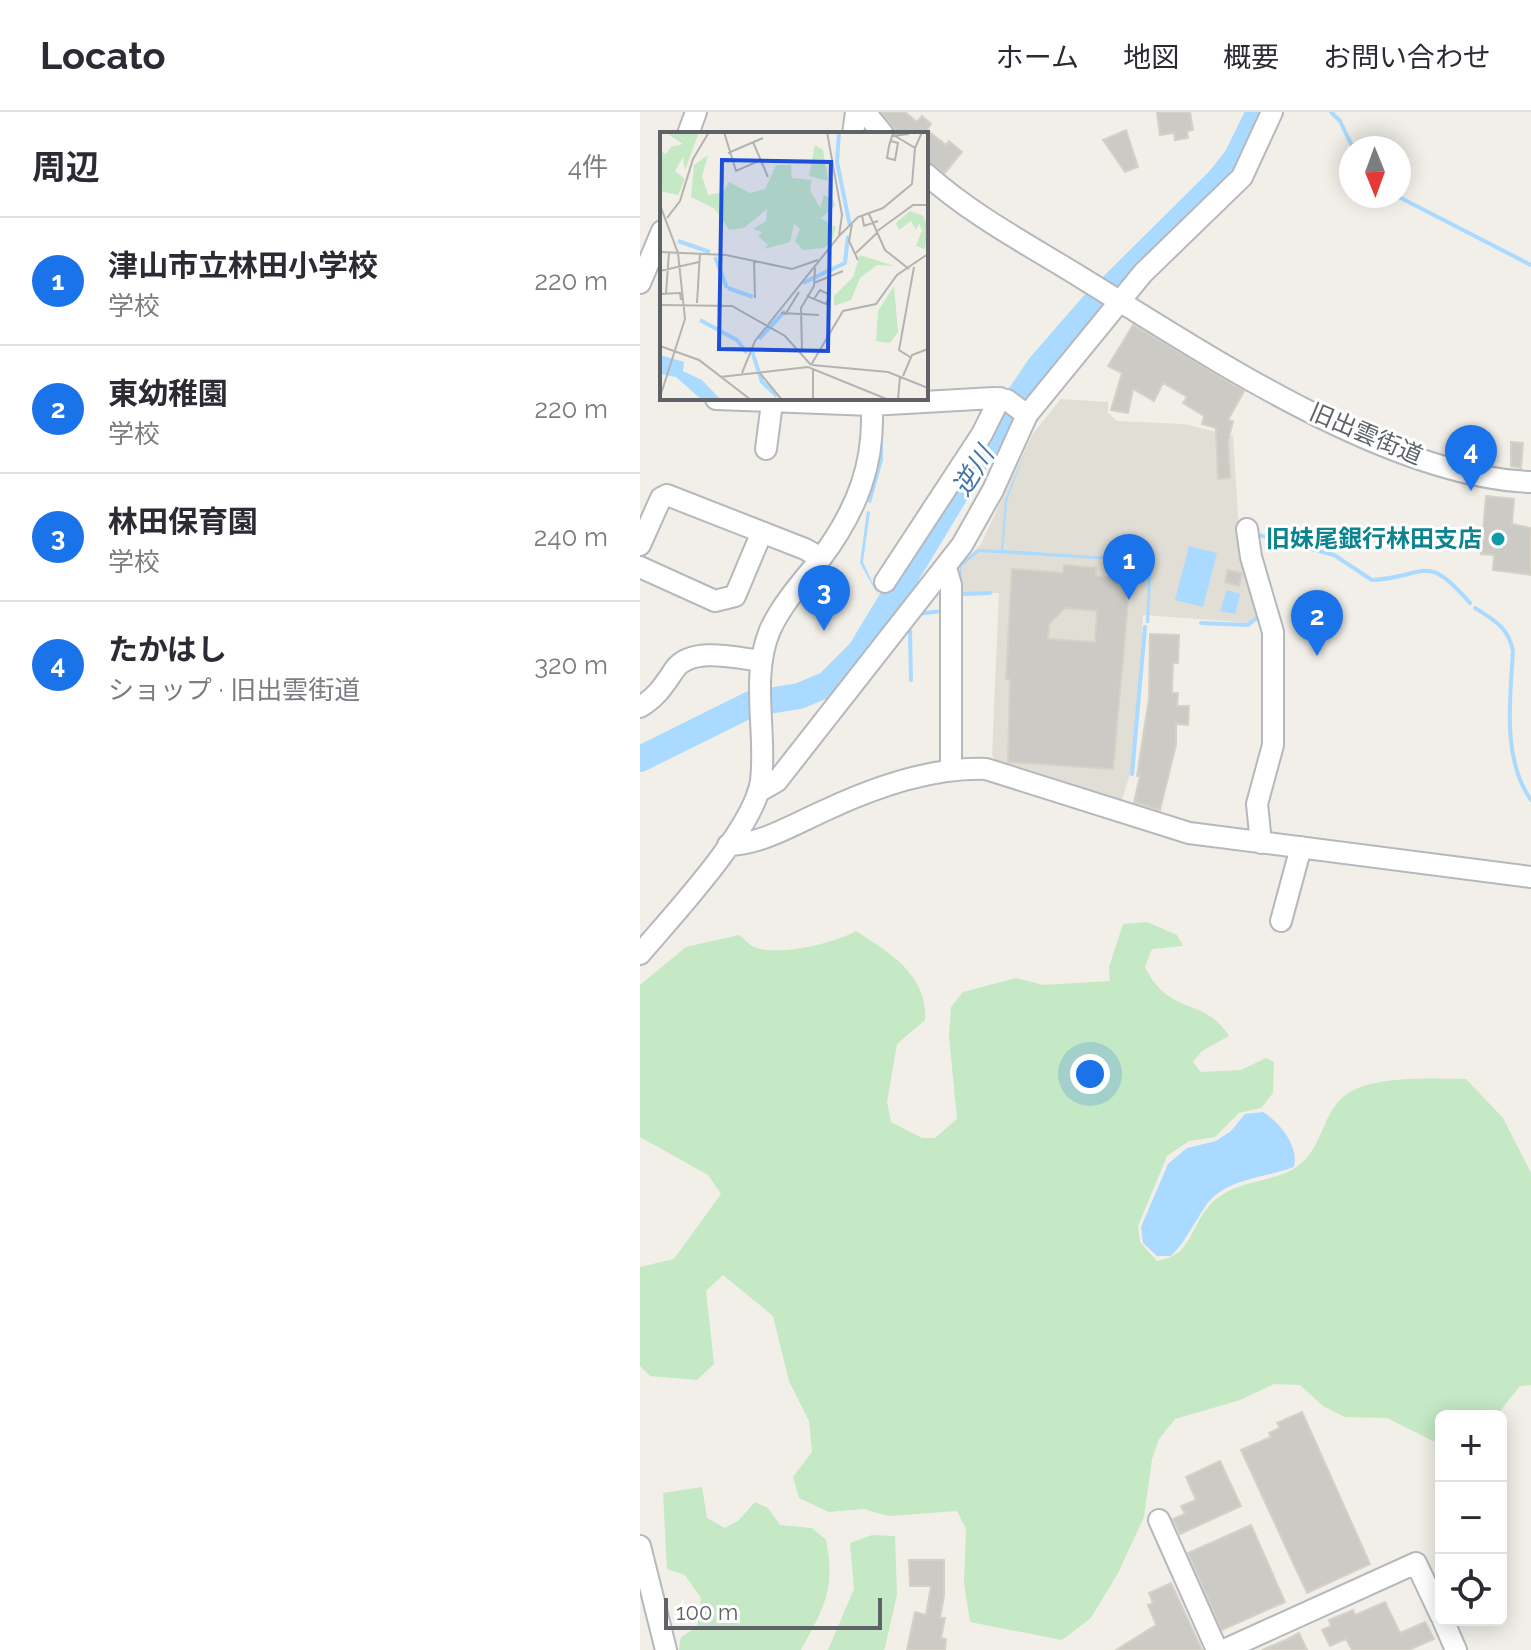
<!DOCTYPE html>
<html lang="ja">
<head>
<meta charset="utf-8">
<style>
	:root { --surface:#fff; --page:#f7f7f7; --text:#2b2b33; --muted:#7c7c81; --line:#e1e1e2; --accent:#1a73e8 }
	body { margin:0; font-family:Raleway,"Noto Sans JP",sans-serif; background:var(--page); color:var(--text) }
	.controls { position:absolute; right:24px; bottom:24px; display:grid; overflow:hidden; border-radius:12px; box-shadow:0 4px 20px #0003 }
	.controls button { width:72px; height:72px; display:grid; place-items:center; padding:0; border:0; border-bottom:2px solid var(--line); background:var(--surface); color:var(--text); font:40px sans-serif }
	.compass { position:absolute; left:699px; top:24px; width:72px; height:72px; border-radius:50%; background:var(--surface); box-shadow:0 4px 20px #0003; rotate:179deg }
	.scale { position:absolute; left:24px; bottom:20px; width:218px; box-sizing:border-box; padding-left:8px; border:4px solid #5f6368; border-top:0; font-size:22px; line-height:28px; white-space:nowrap; color:#5f6368; -webkit-text-stroke:6px #fff; paint-order:stroke }
	.you { position:absolute; left:450px; top:962px; width:28px; height:28px; margin:-20px; border:6px solid #fff; border-radius:50%; background:#1a73e8; box-shadow:0 0 0 12px #1a73e833 }
	.badge { display:grid; place-items:center; width:52px; height:52px; border-radius:50%; background:var(--accent); color:#fff; font-size:26px; font-weight:700 }
	.pin { position:absolute; translate:-50% -66px; filter:drop-shadow(0 2px 4px #0008) }
	.pin::after { content:''; position:absolute; top:42px; width:28px; height:24px; background:inherit; clip-path:polygon(0 0,100% 0,50% 100%) }
	.list { margin:0; padding:0; list-style:none }
	h2 { display:flex; justify-content:space-between; align-items:center; height:104px; margin:0; padding:0 32px; font-size:34px }
	h2 small { font-size:26px; font-weight:400; color:var(--muted) }
	.list li { display:grid; grid-template-columns:52px 1fr auto; gap:24px; align-items:center; box-sizing:border-box; height:128px; padding:0 32px; border-top:2px solid var(--line) }
	.list b { display:block; font-size:30px; white-space:nowrap }
	.list p { margin:0; font-size:26px; white-space:nowrap; color:var(--muted) }
	.list em { font-size:26px; font-style:normal; color:var(--muted) }
	.icon { flex:none; width:44px; height:44px; fill:none; stroke:currentColor; stroke-width:2; stroke-linecap:round; stroke-linejoin:round }
	.map { position:relative; flex:none; width:891px; height:1538px; overflow:hidden }
	header { display:flex; align-items:center; gap:48px; box-sizing:border-box; height:112px; padding:0 40px; background:var(--surface); border-bottom:2px solid var(--line) }
	header strong { font-size:38px }
	nav { display:flex; gap:44px; margin-inline-start:auto; font-size:28px }
	main { display:flex }
	aside { flex:1; background:var(--surface) }
	.map>svg:first-child { display:block }
	.education { fill:#e1ded6 }
	.green { fill:#c5e8c5 }
	.water { fill:#aadaff }
	.lines { fill:none; stroke-linecap:round; stroke-linejoin:round }
	.stream { stroke:#aadaff; stroke-width:4 }
	.river { stroke:#aadaff; stroke-width:26 }
	.building { fill:#cccac5; stroke:#d6d1c6; stroke-width:2; fill-rule:evenodd }
	.minor-casing { stroke:#b5b8bc; stroke-width:24 }
	.minor { stroke:#fff; stroke-width:20 }
	.culture-dot { fill:#0f9aa8; stroke:#fff; stroke-width:3 }
	.labels { text-anchor:middle; stroke-width:6; stroke-linejoin:round; paint-order:stroke }
	.street-label { font-size:24px; fill:#5f6368; stroke:#fff }
	.culture-label { font-size:24px; font-weight:bold; fill:#0d838f; stroke:#fff; text-anchor:end }
	.water-label { font-size:26px; font-style:italic; fill:#4174aa; stroke:#fff }
	.inset-river { fill:none; stroke:#aadaff; stroke-width:4 }
	.inset-road { fill:none; stroke:#b3b3b1; stroke-width:2 }
	.view { fill:#1d4ed8; fill-opacity:0.15; stroke:#1d4ed8; stroke-width:4 }
	.inset-edge { fill:none; stroke:#5f6368; stroke-width:4 }
</style>
</head>
<body>
<header>
<strong>Locato</strong>
<nav><a>ホーム</a><a>地図</a><a>概要</a><a>お問い合わせ</a></nav>
</header>
<main>
<aside>
<h2>周辺<small>4件</small></h2>
<ul class="list">
<li><span class="badge">1</span><div><b>津山市立林田小学校</b><p>学校</p></div><em>220 m</em></li>
<li><span class="badge">2</span><div><b>東幼稚園</b><p>学校</p></div><em>220 m</em></li>
<li><span class="badge">3</span><div><b>林田保育園</b><p>学校</p></div><em>240 m</em></li>
<li><span class="badge">4</span><div><b>たかはし</b><p>ショップ · 旧出雲街道</p></div><em>320 m</em></li>
</ul>
</aside>
<div class="map">
<svg width="891" height="1538" viewBox="0 0 891 1538">
	<rect width="100%" height="100%" fill="#f1efe8"/>
	<!-- education -->
	<path class="education" d="M421,287L468,290V301L477,309L544,312L593,324L599,418L623,500L611,511L503,503L498,602L490,662L479,697L358,654L352,643L359,481H317V456L341,432L392,323Z"/>
	<!-- green -->
	<path class="green" d="M507,810L537,823L543,834L512,837L505,855C529,905 564,884 589,924L562,939L553,950L561,960L601,958L626,946L634,950L633,981L621,996L599,1001L575,1025L549,1029L527,1044L498,1114L500,1130L517,1149C551,1144 550,1116 569,1094C594,1066 633,1072 658,1054C681,1038 682,1005 701,987C725,962 794,967 826,967L863,1006L891,1061V1273L880,1274L856,1304H801V1337L797,1331L747,1306L705,1305L683,1294L660,1273L634,1272L600,1288L535,1307L519,1327L512,1347L504,1405L478,1461L451,1506L422,1528L330,1510L324,1471L326,1417L317,1399L248,1404L224,1397L189,1400L159,1386L153,1365L172,1340L169,1309L149,1269L133,1204L83,1163L66,1179L74,1252L57,1268L10,1264L0,1254V1155L34,1147L81,1082L68,1063L0,1025V873L46,835L99,823C103,826 109,833 114,835C138,845 195,831 216,819C250,841 288,863 285,908L257,932L247,990L251,1010L282,1026H295L317,1007L309,924L311,895L323,880L376,866L403,873L470,869L469,855L483,812Z
		M62,1375L67,1406L85,1416L98,1409L115,1390L128,1396L140,1413L172,1416L186,1428C196,1477 184,1495 161,1538H39L41,1525L57,1515L61,1486L45,1463L27,1457L23,1381Z
		M232,1423L255,1424L257,1483L245,1535L244,1538H188L214,1477L210,1431Z"/>
	<!-- water -->
	<path class="water" d="M243,319V348L231,391L228,390L238,345L239,320Z
		M385,340L367,389L363,438L512,448L509,511H506L509,450L339,440L322,454L320,483V452L338,437L361,438L365,388Z
		M227,399L230,400L223,450L239,485L220,451Z
		M549,434L577,441L563,495L535,488Z
		M587,478L600,482L595,502L580,499Z
		M623,1000C639,1010 659,1033 654,1055C626,1066 587,1066 567,1092C554,1110 547,1128 531,1144H517L503,1131L501,1115L528,1052L547,1036L576,1029L591,1019L605,1002Z"/>
	<g class="lines">
		<!-- stream -->
		<path class="stream" d="M691,0L700,9L713,36
			M757,84L891,153
			M352,324L354,325
			M615,422L694,443L732,468C787,465 785,439 830,491
			M324,482L350,481
			M245,488L262,499
			M835,496C855,509 868,515 873,539C870,587 862,647 891,688
			M276,502L303,499
			M561,511L608,513L619,504
			M266,517L270,519L271,568
			M492,662L505,515"/>
		<!-- river -->
		<path class="river" d="M0,647L111,592L159,584L188,572L220,540L333,353L399,255L452,194L580,67L597,45L619,0"/>
	</g>
	<!-- building -->
	<path class="building" d="M242,0H265L277,10L282,4L291,12L287,18L306,33L309,29L322,40L305,61L286,49V22H258Z
		M517,0H550L553,18L547,19L548,26L535,28L534,21L520,23Z
		M486,18L498,55L485,60L463,28Z
		M493,213L604,279L588,308L593,309L588,329L590,366L578,367L576,316L562,312L564,304L543,291L547,285L523,271L514,289L493,277L488,301L471,298L482,261L468,254Z
		M871,330L883,331L881,356L871,354Z
		M846,384L874,387L872,412L891,416V463L853,458L854,443L841,442Z
		M424,453L456,456V464L490,467L473,657L368,650L370,568L366,567L372,457L423,461ZM425,496L457,499L455,530L408,527L409,512Z
		M588,458L602,461L599,474L585,470Z
		M510,522L539,523L538,551H533L532,581H538L537,594H549L548,613L536,612V633L520,698L494,690L500,664H497L509,586Z
		M662,1300L730,1452L667,1481L601,1338L631,1325L629,1321L640,1316L637,1311Z
		M580,1349L601,1394L540,1422L533,1407L545,1402L541,1394L556,1388L546,1365Z
		M611,1413L645,1490L582,1518L548,1441Z
		M269,1448H304V1484L300,1506H305L301,1526L306,1527L305,1538H267L275,1500L286,1503L291,1474H270Z
		M531,1471L562,1538H476L516,1513L508,1493L513,1491L509,1481Z
		M745,1490L760,1521L785,1510L794,1527L769,1538H712L706,1527L690,1534L682,1518L691,1514L689,1508L713,1498L715,1503Z
		M659,1521L667,1538H622L648,1527Z"/>
	<g class="lines">
		<defs>
			<path id="minor" d="M225,0L243,22
				M48,22L56,0
				M213,22L216,0
				M286,62C333,104 389,133 442,166C563,240 747,365 891,370
				M0,171L22,119
				M76,287L231,293L354,286L367,288L387,303
				M126,337L132,291
				M607,417L611,445L633,520V633L617,692L621,731
				M0,433L21,386L27,383L165,437L181,446
				M0,455L75,489L95,484L122,420
				M306,456L311,473V656
				M245,470L342,322L360,286
				M0,595C17,585 24,573 35,557C52,534 97,546 122,549
				M118,680L137,669L322,433L353,378L387,303L503,161L602,65L632,0
				M88,733C123,732 154,712 186,698C235,675 291,655 346,657L549,721L891,765
				M641,809L661,735
				M0,842C33,803 114,717 121,669C127,619 110,566 130,518C142,492 161,471 179,449C217,399 237,349 231,286
				M519,1408L577,1538
				M0,1434L26,1538
				M803,1508L816,1538
				M584,1538L776,1451L801,1504"/>
		</defs>
		<!-- minor casing -->
		<use href="#minor" class="minor-casing"/>
		<!-- minor -->
		<use href="#minor" class="minor"/>
	</g>
	<!-- markers -->
	<circle class="culture-dot" cx="858" cy="427" r="8"/>
	<g class="labels">
		<!-- street labels -->
		<g class="street-label">
			<text transform="translate(726 322) rotate(23)" y="8">旧出雲街道</text>
		</g>
		<!-- culture labels -->
		<g class="culture-label">
			<text x="842" y="435">旧妹尾銀行林田支店</text>
		</g>
		<!-- water labels -->
		<g class="water-label">
			<text transform="translate(333 359) rotate(-58)" y="9">逆川</text>
		</g>
	</g>
	<!-- overview -->
	<g transform="translate(20 20)">
		<rect width="268" height="268" fill="#f1efe8"/>
		<path d="M5,0H39L25,38L23,25L15,39L25,47L18,63L0,59V19L6,22L11,15L23,12ZM155,13L163,18L168,49L149,44ZM48,23L42,44L48,63L63,60L69,50L90,61L105,57L116,33H131L132,46L152,48L150,58L160,76L164,63L173,67L175,74L161,86L176,95L172,109L164,116L143,118L135,109L140,97L134,92L130,110L104,117L108,113L98,104L102,100L93,97L106,89L107,77L84,96L69,98L55,77L31,65L34,33ZM250,79L263,84L268,95L265,117L256,114L262,98L259,91L256,98L251,89L239,98L236,91ZM200,123L234,134L217,133L200,146L191,168L174,174V164L193,145ZM234,154L238,200L230,211L216,209L218,179Z" fill="#c5e8c5"/>
		<path d="M0,223L24,230L23,239L42,248L61,268H42L16,245L0,242Z" fill="#aadaff"/>
		<path class="inset-river" d="M179,0L177,30L190,94M18,109L50,120M55,125L67,156M143,151L185,131L188,104M68,156L93,165M40,188L77,208L87,221M99,207L125,179M92,219L102,250L117,264"/>
		<path class="inset-road" d="M64,0L76,39L101,28M167,0L182,83L179,104M232,2L255,16M231,9L238,11L235,28L227,26L229,14L232,4L249,2M93,10L108,45M68,21L103,6M0,73L18,121L25,187L0,265M209,82L225,118L249,137M202,83L204,94L218,89M7,86L20,69L33,27L49,0M192,92L189,109L198,128M216,100L253,73H268M0,120L66,123L132,137L158,128M196,121L217,101M94,128L95,166M0,139L39,130M154,151L183,139M0,162L20,161L21,168M6,162L9,120M147,163L149,165L166,172L170,163L160,158L154,167M37,171L40,121M0,173L72,174L125,204L151,233M121,181L159,183M125,183L139,160M0,214L39,228L91,268M142,218L141,176L154,154L155,136M250,225L239,218L254,135M151,233L183,179L216,172L237,143L268,122M152,233L228,240L268,256M99,240L122,268M82,241L95,209L179,104L198,85L223,76L252,52L255,16L262,0M243,244L252,223L268,217M60,245L148,235L229,268M153,268V238M238,268L240,244"/>
		<path class="view" d="M62,28L171,30L168,219L59,217Z"/>
		<rect width="268" height="268" class="inset-edge"/>
	</g>
</svg>
<div class="controls">
<button>+</button>
<button>−</button>
<button><svg class="icon" aria-label="locate" viewBox="0 0 24 24"><circle cx="12" cy="12" r="6"/><path d="M12 2v4M12 18v4M2 12h4M18 12h4"/></svg></button>
</div>
<svg class="compass" viewBox="-18 -18 36 36"><path d="M0-13l5 13h-10z" fill="#e53935"/><path d="M0 13l5-13h-10z" fill="#7c7c81"/></svg>
<div class="scale">100 m</div>
<div class="you"></div>
<div class="pin badge" style="left:489px;top:488px">1</div>
<div class="pin badge" style="left:677px;top:544px">2</div>
<div class="pin badge" style="left:184px;top:519px">3</div>
<div class="pin badge" style="left:831px;top:379px">4</div>
</div>
</main>
</body>
</html>
